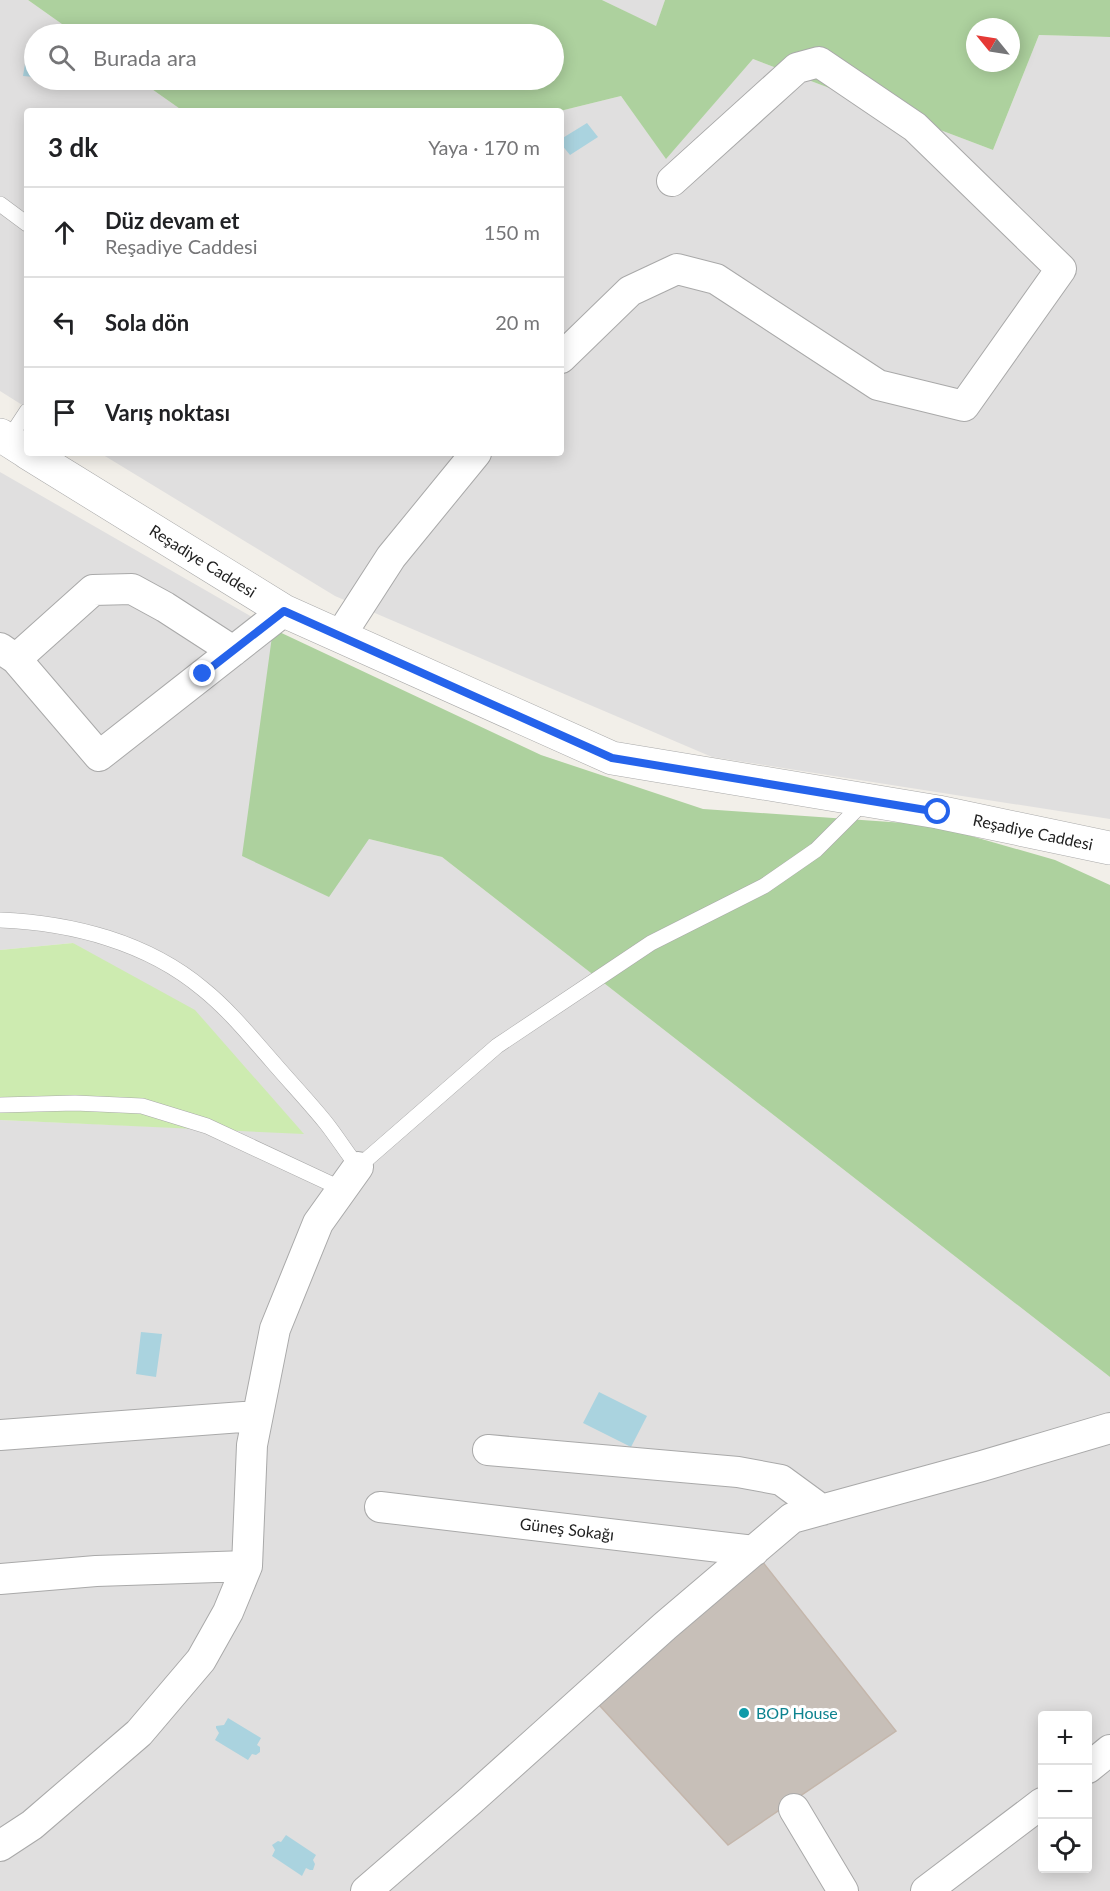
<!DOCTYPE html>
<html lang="tr">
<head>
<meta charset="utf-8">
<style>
	:root { --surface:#fff; --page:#f2f2f2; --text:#202124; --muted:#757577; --line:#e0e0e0 }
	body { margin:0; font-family:Lato,sans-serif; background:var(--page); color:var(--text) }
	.controls { position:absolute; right:18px; bottom:18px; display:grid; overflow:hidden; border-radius:6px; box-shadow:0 3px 15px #0003 }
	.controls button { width:54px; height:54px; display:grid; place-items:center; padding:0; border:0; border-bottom:2px solid var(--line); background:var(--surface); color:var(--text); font:30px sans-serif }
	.compass { position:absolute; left:966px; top:18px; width:54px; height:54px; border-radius:50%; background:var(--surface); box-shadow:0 3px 15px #0003; rotate:300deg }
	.stop { position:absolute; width:18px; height:18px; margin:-14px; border:4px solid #2563eb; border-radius:50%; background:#fff }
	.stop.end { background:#2563eb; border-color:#fff; box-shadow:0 2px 6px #0008 }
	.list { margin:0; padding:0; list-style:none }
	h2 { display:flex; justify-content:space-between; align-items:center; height:78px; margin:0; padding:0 24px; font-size:26px }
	h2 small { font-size:20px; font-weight:400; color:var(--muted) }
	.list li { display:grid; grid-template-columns:39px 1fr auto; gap:18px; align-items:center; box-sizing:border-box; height:90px; padding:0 24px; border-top:2px solid var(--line) }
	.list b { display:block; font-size:22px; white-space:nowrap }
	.list p { margin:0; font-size:20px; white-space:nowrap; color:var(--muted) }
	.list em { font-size:20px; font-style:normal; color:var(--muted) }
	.icon { flex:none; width:33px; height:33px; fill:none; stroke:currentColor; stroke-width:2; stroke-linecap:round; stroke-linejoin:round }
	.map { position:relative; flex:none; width:1110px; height:1891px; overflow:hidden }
	.search { position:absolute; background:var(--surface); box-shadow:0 3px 15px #0003; left:24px; top:24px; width:540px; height:66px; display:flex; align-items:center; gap:15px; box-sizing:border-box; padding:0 21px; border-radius:33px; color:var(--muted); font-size:22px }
	.panel { position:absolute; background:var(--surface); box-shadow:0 3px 15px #0003; left:24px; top:108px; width:540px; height:348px; border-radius:6px }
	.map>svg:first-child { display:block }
	.residential { fill:#e0dfdf; fill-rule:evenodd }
	.grass { fill:#cdebb0 }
	.forest { fill:#add19e; fill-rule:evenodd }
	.water { fill:#aad3df }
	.building { fill:#c7bfb8; stroke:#c4b6ab; stroke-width:1.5 }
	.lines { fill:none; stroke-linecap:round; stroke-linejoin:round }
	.service-casing { stroke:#a9a9a9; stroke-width:16 }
	.minor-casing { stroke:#a9a9a9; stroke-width:32 }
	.tertiary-casing { stroke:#a9a9a9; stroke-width:34 }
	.service { stroke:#fff; stroke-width:15 }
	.minor { stroke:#fff; stroke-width:30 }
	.tertiary { stroke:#fff; stroke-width:33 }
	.route { stroke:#2563eb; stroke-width:8 }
	.culture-dot { fill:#0f9aa8; stroke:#fff; stroke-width:2 }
	.labels { text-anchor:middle; stroke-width:6; stroke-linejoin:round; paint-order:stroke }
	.street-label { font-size:16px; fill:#222; stroke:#fff }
	.culture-label { font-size:16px; fill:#0d838f; stroke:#fff; text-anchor:start }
</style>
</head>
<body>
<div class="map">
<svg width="1110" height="1891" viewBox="0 0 1110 1891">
	<rect width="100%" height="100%" fill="#f2efe9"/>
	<!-- residential -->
	<path class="residential" d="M0,0H28L76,34H34V80H139L183,111H27V408L0,391Z
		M602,0H665L656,27Z
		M1039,35L1110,37V819L712,757L335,596L100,453H561L560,111L621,96L666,158L753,59L993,150Z
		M0,472L273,629L369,839L442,857L1110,1377V1891H0V1120L303,1133L73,943L0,950ZM1042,1716H1088V1868H1042Z"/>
	<!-- grass -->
	<path class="grass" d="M73,943L195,1010L304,1134L0,1120V950Z"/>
	<!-- forest -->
	<path class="forest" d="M28,0H602L656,26L665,0H1110V37L1039,35L993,150L753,59L666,159L621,96L560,111H183L139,80H554V34H76ZM975,27H1011V63H975Z
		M273,629L541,755L703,809L933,825L1055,860L1110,885V1377L442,857L369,839L329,897L242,856Z"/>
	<!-- water -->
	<path class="water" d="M26,58L34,59V77L23,76Z
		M587,123L598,137L570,155L561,144V139Z
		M141,1332L162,1334L156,1377L136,1374Z
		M599,1392L647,1416L631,1447L583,1423Z
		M228,1718L261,1738L257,1745L260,1747V1752L256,1755L252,1754L248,1760L215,1740L219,1733L216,1728V1726L224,1725Z
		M286,1835L316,1855L313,1860L315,1864L313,1870H310L306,1868L302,1876L272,1856L275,1850L272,1845L278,1841L281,1842Z"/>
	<!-- building -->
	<path class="building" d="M754,1551L896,1731L728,1845L589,1694Z"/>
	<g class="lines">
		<defs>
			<path id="service" d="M0,204L27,224
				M8,440L27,411
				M0,920C72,923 147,942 203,989C229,1010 250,1036 272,1061C290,1082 309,1102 326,1123C337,1137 347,1153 358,1167L497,1046L651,943L764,886L816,850L866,800
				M0,1105L75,1103L142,1106L207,1126L342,1189"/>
			<path id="minor" d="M561,358L630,291L677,269L716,279L878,385L964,406L1061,269L915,127L819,62L797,68L672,181
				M340,636L391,557L476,453
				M0,648L16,659L99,756L284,611
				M16,659L93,590L132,589L165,607L233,651
				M0,1435L257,1416
				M488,1450L738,1472L781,1480L822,1510
				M380,1507L754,1551
				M0,1579L96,1571L247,1566
				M1088,1768L1110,1750
				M794,1809L843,1891
				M0,1846L32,1825L139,1733L201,1660L228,1612L247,1566L252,1445L275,1329L318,1223L358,1167
				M366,1891L470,1801L665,1626L792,1518L982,1466L1110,1428
				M926,1891L1042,1803"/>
			<path id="tertiary" d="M0,435L27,452
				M28,453L284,611L612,758L938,812L1110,848"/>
		</defs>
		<!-- service casing -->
		<use href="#service" class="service-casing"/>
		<!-- minor casing -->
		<use href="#minor" class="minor-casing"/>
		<!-- tertiary casing -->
		<use href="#tertiary" class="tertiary-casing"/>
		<!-- service -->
		<use href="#service" class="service"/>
		<!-- minor -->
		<use href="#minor" class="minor"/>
		<!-- tertiary -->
		<use href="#tertiary" class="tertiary"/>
	</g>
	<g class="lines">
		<!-- route -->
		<path class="route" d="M203,674L284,611L612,758L938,812"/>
	</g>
	<!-- markers -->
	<circle class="culture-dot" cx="744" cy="1713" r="6"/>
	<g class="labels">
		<!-- street labels -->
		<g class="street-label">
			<text transform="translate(203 561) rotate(32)" y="6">Reşadiye Caddesi</text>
			<text transform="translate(1033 832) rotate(12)" y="6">Reşadiye Caddesi</text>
			<text transform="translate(567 1529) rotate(7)" y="6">Güneş Sokağı</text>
		</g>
		<!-- culture labels -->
		<g class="culture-label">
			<text x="756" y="1719">BOP House</text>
		</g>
	</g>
</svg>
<div class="controls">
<button>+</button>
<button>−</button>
<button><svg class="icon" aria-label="locate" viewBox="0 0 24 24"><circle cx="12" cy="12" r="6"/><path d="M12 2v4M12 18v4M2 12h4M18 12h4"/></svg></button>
</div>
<svg class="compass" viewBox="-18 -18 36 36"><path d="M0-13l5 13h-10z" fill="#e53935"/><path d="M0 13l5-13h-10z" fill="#757577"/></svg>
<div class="stop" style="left:938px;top:812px"></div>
<div class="stop end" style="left:203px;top:674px"></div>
<div class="search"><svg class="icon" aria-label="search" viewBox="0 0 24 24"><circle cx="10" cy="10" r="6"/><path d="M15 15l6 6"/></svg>Burada ara</div>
<section class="panel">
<h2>3 dk<small>Yaya · 170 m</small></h2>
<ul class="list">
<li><svg class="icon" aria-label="ahead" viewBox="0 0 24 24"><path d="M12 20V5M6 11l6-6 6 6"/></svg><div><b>Düz devam et</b><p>Reşadiye Caddesi</p></div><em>150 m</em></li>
<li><svg class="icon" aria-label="left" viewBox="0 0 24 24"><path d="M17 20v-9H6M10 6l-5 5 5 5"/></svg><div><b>Sola dön</b></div><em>20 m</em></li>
<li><svg class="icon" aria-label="arrive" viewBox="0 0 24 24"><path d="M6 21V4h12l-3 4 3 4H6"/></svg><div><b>Varış noktası</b></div></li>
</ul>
</section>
</div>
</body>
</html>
